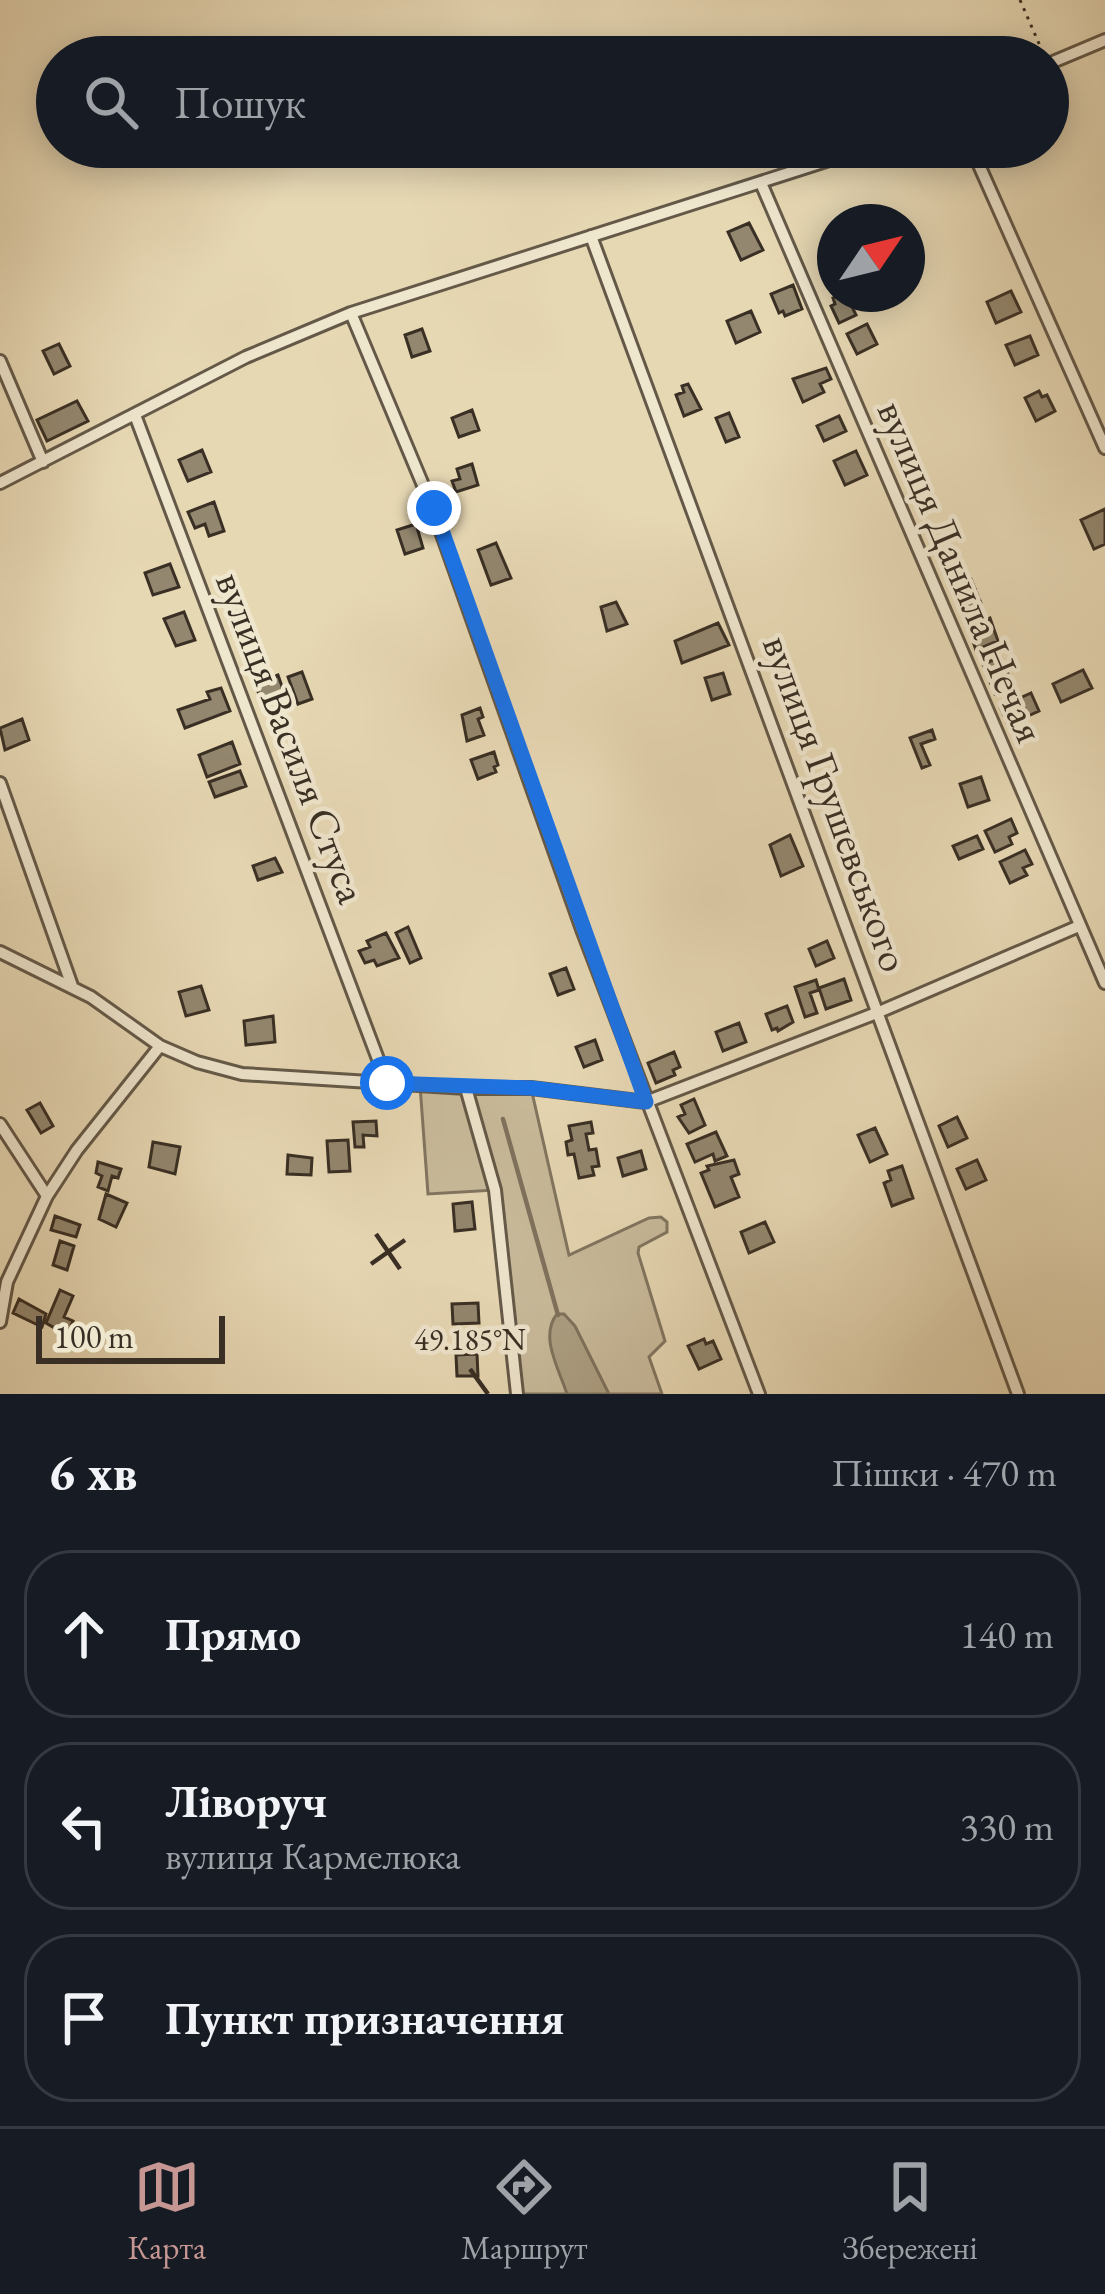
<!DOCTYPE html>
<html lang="uk">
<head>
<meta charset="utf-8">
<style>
	:root { --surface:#171b24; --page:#242831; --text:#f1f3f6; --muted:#9ea1a6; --line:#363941; --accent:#c59692 }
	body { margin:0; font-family:"EB Garamond",serif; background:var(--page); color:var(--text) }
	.compass { position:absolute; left:817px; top:204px; width:108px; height:108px; border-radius:50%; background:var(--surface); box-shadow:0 6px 30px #0003; rotate:55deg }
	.scale { position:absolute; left:36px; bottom:30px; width:189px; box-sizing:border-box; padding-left:12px; border:6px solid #392f24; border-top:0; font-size:33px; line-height:42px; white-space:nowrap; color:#392f24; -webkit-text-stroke:9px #efe6ce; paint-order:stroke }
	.stop { position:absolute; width:36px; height:36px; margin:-27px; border:9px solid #1a73e8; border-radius:50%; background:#fff }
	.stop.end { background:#1a73e8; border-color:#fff; box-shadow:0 3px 12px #0008 }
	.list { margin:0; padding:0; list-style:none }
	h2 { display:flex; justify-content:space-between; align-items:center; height:156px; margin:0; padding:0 48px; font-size:51px }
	h2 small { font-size:39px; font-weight:400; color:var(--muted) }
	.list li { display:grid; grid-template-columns:78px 1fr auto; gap:36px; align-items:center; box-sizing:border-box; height:168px; margin:0 24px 24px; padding:0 24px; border:3px solid var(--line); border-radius:48px }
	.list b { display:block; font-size:45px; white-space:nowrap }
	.list p { margin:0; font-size:39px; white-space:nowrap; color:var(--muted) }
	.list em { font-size:39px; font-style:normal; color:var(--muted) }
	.icon { flex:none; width:66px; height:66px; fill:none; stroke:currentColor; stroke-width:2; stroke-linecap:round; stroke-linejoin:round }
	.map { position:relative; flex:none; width:1105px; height:1394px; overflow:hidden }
	.search { position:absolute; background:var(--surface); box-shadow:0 6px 30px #0003; left:36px; right:36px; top:36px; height:132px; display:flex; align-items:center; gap:30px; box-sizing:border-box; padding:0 42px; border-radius:66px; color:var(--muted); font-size:45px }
	.sheet { height:732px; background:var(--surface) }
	nav { display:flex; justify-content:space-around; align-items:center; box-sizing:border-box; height:168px; border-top:3px solid var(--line); background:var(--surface); font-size:33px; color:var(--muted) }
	nav a { display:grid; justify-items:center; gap:6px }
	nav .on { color:var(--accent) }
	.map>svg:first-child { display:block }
	.green { fill:#c9bb9c; stroke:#817560; stroke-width:3 }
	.water { fill:#ac9f83; stroke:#7e725d; stroke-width:3 }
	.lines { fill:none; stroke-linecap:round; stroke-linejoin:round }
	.stream { stroke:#7e725d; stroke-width:4.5 }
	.building { fill:#93876f; stroke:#392f24; stroke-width:3 }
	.minor-casing { stroke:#645948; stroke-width:16 }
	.path { stroke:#392f24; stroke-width:3; stroke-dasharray:3 6; stroke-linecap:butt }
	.minor { stroke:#efe6ce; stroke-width:10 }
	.route { stroke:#1a73e8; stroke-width:15 }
	.ticks { fill:none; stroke:#392f24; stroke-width:4.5 }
	.labels { text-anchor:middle; stroke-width:9; stroke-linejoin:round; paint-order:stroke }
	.street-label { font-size:42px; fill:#392f24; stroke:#efe6ce }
	.ticks-label { font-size:30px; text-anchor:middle; fill:#392f24; stroke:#efe6ce; stroke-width:9; stroke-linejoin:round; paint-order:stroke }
</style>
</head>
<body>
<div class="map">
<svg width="1105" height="1394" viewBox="0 0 1105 1394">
	<rect width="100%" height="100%" fill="#e7d8b4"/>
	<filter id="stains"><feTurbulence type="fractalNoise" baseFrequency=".00167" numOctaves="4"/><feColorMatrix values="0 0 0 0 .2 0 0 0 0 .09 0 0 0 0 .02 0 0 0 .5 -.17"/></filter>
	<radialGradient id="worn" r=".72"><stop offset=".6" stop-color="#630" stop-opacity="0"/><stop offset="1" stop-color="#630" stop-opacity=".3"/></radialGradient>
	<!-- green -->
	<path class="green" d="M420,1085L531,1088L569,1255L649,1218L661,1217L667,1222V1232L639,1247L638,1253L665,1341L649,1357L662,1394H517L495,1190L428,1194Z"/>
	<!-- water -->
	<path class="water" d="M557,1314H564L575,1326L609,1394H567C559,1369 539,1336 557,1314Z"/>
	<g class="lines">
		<!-- stream -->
		<path class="stream" d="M503,1119L558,1315"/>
	</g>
	<!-- building -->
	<path class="building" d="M749,223L763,250L741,260L728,232Z
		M793,285L802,309L785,316L783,311L779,313L771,294Z
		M1011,291L1021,312L996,323L987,302Z
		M846,294L856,315L839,323L831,306L835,304L833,298Z
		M751,311L760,332L736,343L727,321Z
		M867,324L877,344L857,354L847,334Z
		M422,329L430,351L412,357L405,335Z
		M1030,336L1038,355L1015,365L1006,345Z
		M59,344L70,366L54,374L43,351Z
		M826,368L831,379L820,384L824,392L803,402L793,379Z
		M688,384L701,409L684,416L676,395L684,392L682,386Z
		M1039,391L1042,397L1047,395L1055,411L1036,421L1025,398Z
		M77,401L88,421L47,441L37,420Z
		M472,410L479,430L459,437L452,418Z
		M729,413L739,437L726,442L716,418Z
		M839,416L846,431L824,441L817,426Z
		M202,450L211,472L188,481L179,460Z
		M856,451L867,475L845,485L834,461Z
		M472,464L478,485L456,492L452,481L460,479L457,469Z
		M214,502L224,531L209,536L205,524L195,528L188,512Z
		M1105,509V544L1094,549L1081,520Z
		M416,524L423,548L405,554L397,530Z
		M496,543L511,578L491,585L478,550Z
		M170,564L179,587L153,595L145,573Z
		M971,579L981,603L963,611L953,587Z
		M616,602L627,624L607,631L601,607Z
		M184,612L195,640L176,646L164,619Z
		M990,618L998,641L976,650L970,633L974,632L972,625Z
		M718,623L729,645L682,663L675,641Z
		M1001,657L1013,687L995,694L983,664Z
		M1083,670L1092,688L1061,702L1053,684Z
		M302,672L312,699L298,704L288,677Z
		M723,673L730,694L712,700L705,678Z
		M278,675L286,698L264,707L255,684Z
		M221,688L230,711L185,728L178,710L210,699L207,692Z
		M1031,693L1039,711L1008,725L1000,707Z
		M480,708L483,717L478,719L484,735L467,741L462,715Z
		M22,719L29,740L5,750L0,728Z
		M932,730L935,739L921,744L930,765L922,768L910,738Z
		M232,742L240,764L207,777L199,755Z
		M494,752L498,765L494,767L496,772L478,779L471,760Z
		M240,771L246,786L215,797L209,782Z
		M981,777L989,800L968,807L960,784Z
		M1011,819L1017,833L1009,837L1012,844L995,852L985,831Z
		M790,835L803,866L781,876L770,845Z
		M977,836L983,849L959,859L953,846Z
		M1025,850L1032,864L1023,868L1027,875L1010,883L1000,862Z
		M275,858L282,872L258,880L253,866Z
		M408,927L421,958L410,963L396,933Z
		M386,933L399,958L377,966L374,960L365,963L359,951L370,947L367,941Z
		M827,941L834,958L816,966L809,949Z
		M566,968L574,989L558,995L550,974Z
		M844,979L851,1000L826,1009L819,988Z
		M816,980L819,990L810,993L817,1013L805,1017L795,987Z
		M201,986L209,1010L186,1016L179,992Z
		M787,1006L793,1022L778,1031L777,1028L772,1030L766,1014Z
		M273,1016L275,1042L246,1045L244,1021Z
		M739,1023L746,1042L723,1051L716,1032Z
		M595,1040L602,1060L584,1067L576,1047Z
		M674,1052L680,1067L673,1070L675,1075L656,1083L648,1063Z
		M694,1099L705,1125L689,1133L678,1117L685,1114L681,1105Z
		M40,1103L53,1126L41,1133L27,1110Z
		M957,1117L967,1138L948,1147L939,1126Z
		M376,1121L377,1136L363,1135L364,1147H355L353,1122Z
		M591,1122L593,1133L586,1134L589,1150L596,1149L599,1166L592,1167L594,1175L579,1178L574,1154L568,1155L566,1142L572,1140L569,1126Z
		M875,1128L887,1154L870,1162L858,1135Z
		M716,1132L727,1156L715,1161L713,1154L695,1162L687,1144Z
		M348,1140L350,1171L329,1172L327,1141Z
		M153,1142L180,1147L175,1174L149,1167Z
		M641,1151L646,1169L623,1176L618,1158Z
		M288,1155L312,1158L311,1175L287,1174Z
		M734,1160L739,1174L731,1177L739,1197L715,1207L701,1173L709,1170L707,1166Z
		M977,1160L986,1180L966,1189L957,1169Z
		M98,1162L121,1169L118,1178L112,1176L108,1191L98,1187L102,1176L96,1173Z
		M902,1166L913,1198L892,1206L884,1183L891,1180L888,1171Z
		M106,1194L127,1203L116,1227L99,1219Z
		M472,1202L475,1229L455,1231L453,1204Z
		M55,1216L80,1225L76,1237L51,1230Z
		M765,1222L774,1242L749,1253L741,1232Z
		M60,1241L74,1246L67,1270L53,1265Z
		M60,1290L73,1296L64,1317L73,1321L67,1335L46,1323Z
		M19,1299L46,1314L42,1327L13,1313Z
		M478,1303L479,1323L453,1324L452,1304Z
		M704,1339L706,1344L713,1341L721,1359L699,1369L688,1346Z
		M477,1354L478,1376H457L456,1355Z"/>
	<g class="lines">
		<defs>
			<path id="minor" d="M1048,64L1105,40
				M971,147L1105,448
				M761,183L1105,983
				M591,236L1018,1394
				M351,313L433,509L583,932L759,1394
				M0,361L43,462
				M135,415L387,1083
				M0,483L246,357L351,313L870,147
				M0,783L72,986
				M0,952L91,997L160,1046L197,1062L242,1074L466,1088H531L646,1102L879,1012L1079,926
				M466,1088L495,1190L517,1394
				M0,1124L47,1196L7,1282L0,1322
				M47,1196L77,1150L160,1046"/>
		</defs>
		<!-- minor casing -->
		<use href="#minor" class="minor-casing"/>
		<!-- path -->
		<path class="path" d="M1020,0L1044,55"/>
		<!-- minor -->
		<use href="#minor" class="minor"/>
	</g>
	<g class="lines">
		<!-- route -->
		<path class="route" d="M387,1083L531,1088L646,1102L434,508"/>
	</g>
	<!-- ticks -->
	<path class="ticks" d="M376,1234L400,1269M371,1264L405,1240M470,1369L488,1394"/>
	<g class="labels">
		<!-- street labels -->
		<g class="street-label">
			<text transform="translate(962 571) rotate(67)" y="15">вулиця Данила Нечая</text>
			<text transform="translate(292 737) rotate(69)" y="15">вулиця Василя Стуса</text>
			<text transform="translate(837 803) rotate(70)" y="15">вулиця Грушевського</text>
		</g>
	</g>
	<g class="ticks-label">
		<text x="470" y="1350">49.185°N</text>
	</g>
	<rect width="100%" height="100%" filter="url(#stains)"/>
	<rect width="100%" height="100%" fill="url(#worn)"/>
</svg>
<svg class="compass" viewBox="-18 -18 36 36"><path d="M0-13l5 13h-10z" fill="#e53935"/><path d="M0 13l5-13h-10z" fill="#9ea1a6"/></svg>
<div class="scale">100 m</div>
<div class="stop" style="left:387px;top:1083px"></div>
<div class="stop end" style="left:434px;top:508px"></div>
<div class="search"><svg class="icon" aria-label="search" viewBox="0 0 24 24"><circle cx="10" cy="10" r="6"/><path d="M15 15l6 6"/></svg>Пошук</div>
</div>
<section class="sheet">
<h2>6 хв<small>Пішки · 470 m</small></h2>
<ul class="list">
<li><svg class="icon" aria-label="ahead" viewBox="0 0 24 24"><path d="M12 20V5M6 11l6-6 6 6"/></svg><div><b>Прямо</b></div><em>140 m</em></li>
<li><svg class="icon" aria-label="left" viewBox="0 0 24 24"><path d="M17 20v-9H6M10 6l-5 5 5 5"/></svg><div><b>Ліворуч</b><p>вулиця Кармелюка</p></div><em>330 m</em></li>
<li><svg class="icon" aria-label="arrive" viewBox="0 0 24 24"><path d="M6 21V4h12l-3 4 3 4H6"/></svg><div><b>Пункт призначення</b></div></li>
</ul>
</section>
<nav>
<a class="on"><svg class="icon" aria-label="map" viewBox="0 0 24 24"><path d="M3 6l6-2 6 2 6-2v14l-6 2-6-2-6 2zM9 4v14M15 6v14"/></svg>Карта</a>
<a><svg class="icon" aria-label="directions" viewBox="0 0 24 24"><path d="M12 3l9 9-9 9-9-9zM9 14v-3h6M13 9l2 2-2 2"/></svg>Маршрут</a>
<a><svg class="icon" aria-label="saved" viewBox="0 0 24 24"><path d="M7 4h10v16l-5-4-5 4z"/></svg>Збережені</a>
</nav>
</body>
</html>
